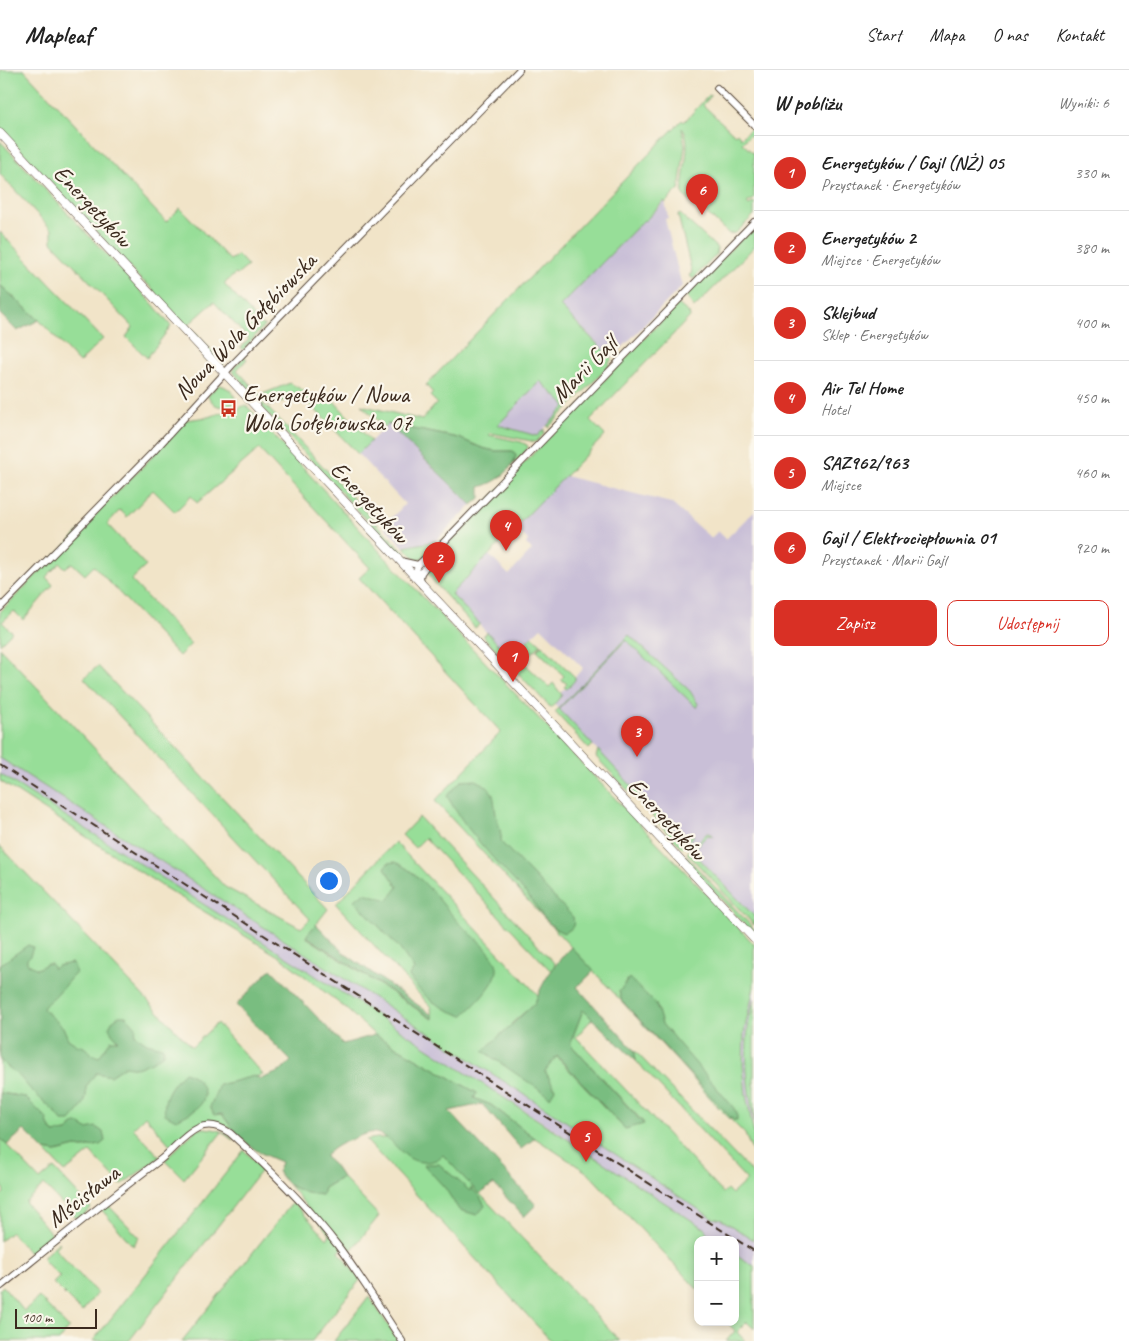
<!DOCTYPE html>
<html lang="pl">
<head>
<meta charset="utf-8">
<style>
	:root { --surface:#fff; --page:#f2f2f2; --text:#222; --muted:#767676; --line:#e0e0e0; --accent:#d93025 }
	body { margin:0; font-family:Caveat,sans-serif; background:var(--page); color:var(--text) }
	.controls { position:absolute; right:15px; bottom:15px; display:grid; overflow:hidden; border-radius:10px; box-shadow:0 2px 8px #0003 }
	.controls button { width:45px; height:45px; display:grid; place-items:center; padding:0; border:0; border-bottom:1px solid var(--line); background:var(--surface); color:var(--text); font:25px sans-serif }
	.scale { position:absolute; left:15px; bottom:12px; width:82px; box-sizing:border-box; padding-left:5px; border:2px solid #3b2a1e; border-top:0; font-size:14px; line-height:18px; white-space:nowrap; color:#3b2a1e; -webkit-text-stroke:4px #fbf7ec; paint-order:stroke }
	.you { position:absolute; left:328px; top:810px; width:18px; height:18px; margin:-12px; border:4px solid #fff; border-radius:50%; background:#1a73e8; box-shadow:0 0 0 8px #1a73e833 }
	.badge { display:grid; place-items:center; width:32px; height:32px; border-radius:50%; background:var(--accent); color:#fff; font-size:16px; font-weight:700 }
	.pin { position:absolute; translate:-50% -41px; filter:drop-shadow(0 1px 2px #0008) }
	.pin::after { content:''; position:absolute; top:26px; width:18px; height:15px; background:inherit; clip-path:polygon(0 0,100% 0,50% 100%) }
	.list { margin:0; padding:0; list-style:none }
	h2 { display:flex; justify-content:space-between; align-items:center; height:65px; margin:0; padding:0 20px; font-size:21px }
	h2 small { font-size:16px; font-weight:400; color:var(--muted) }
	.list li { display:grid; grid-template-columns:32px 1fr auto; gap:15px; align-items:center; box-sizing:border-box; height:75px; padding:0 20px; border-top:1px solid var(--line) }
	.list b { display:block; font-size:19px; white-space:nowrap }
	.list p { margin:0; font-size:16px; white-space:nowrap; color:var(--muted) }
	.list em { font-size:16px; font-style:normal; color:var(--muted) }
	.actions { display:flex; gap:10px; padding:15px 20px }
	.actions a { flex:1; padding:11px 0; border:1px solid var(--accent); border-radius:10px; text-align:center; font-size:18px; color:var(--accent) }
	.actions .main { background:var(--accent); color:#fff }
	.map { position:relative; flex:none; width:754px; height:1271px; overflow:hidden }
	header { display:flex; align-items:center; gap:30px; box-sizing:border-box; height:70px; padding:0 25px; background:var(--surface); border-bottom:1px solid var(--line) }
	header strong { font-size:24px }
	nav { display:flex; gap:28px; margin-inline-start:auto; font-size:18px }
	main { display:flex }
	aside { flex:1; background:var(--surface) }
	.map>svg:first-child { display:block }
	.industrial { fill:#c9bfd7 }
	.green { fill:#97de98; stroke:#69845b }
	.forest { fill:#79bd80; stroke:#5a744f }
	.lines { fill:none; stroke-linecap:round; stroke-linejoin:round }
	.minor-casing { stroke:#564638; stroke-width:8 }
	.major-casing { stroke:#564638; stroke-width:9 }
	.minor { stroke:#fff; stroke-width:6 }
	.major { stroke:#fff; stroke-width:8 }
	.rail { stroke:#3b2a1e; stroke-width:2; stroke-dasharray:8 4; stroke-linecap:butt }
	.labels { text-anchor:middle; stroke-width:4.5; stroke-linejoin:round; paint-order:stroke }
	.street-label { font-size:24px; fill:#3b2a1e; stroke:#fbf7ec }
	.poi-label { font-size:24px; fill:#3b2a1e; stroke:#fbf7ec; text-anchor:start }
</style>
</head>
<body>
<header>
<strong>Mapleaf</strong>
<nav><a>Start</a><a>Mapa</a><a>O nas</a><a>Kontakt</a></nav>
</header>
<main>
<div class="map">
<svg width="754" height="1271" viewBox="0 0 754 1271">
	<rect width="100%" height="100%" fill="#fbf7ec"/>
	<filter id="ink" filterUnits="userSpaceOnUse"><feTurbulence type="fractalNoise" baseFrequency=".02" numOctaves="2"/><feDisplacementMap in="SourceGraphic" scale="10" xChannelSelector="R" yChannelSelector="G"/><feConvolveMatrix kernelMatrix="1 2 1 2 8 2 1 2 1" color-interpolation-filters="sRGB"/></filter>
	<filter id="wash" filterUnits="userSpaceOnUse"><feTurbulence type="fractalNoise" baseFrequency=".0096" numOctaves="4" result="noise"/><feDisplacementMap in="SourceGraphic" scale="20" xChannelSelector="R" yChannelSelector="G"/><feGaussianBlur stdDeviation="1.12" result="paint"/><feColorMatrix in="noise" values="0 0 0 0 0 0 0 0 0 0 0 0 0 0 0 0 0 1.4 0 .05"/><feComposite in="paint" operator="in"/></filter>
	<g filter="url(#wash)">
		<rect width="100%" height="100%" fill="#f1e4c8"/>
		<!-- industrial -->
		<path class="industrial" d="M665,131L668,148L665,149L682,216L612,288L560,236L644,150L645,151Z
			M540,311L566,336L537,366L497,355Z
			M388,354L472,435L434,472L404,477L384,456L405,434L358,384Z
			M565,406L671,433L711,468L718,461L726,469L754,441V846L554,634L562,625L561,622L565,619H567L575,610V607L583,598L541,557L510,587L450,524L489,485L509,505L532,480L526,474L528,470L515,458Z
			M0,688L544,1037L712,1148L722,1150L754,1170V1196L735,1184V1170H714L709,1167L704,1159L544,1053L0,704Z
			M754,917V929L748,961L746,981L754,1064L746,1025L743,995L744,962Z"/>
		<!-- green -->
		<path class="green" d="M0,0H24L166,152L180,138L230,190L238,185L248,196L237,205L235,204L224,214L262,255H265L243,280L241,278L249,269L214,232L188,255L224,294L222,296L163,235C159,224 150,215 140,209L0,58Z
			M709,25L711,26L703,35L735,65L737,63L741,68L750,59L754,63V68L750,65L742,73L754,84V129L747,133L749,135L754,132V145L736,163L729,164L696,133L694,135L683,125C680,105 694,73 682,58L685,76L679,120H678L665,133L664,131L645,151L644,150L560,236L612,289L609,293L610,295L549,357L547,356L566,336L540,311L498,355L537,366L544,359V364L536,372L491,363L489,365L521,372L527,375L528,378L513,395L516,386L513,381H495L482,378L459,368L388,354L385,357L361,335L422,350L437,333L430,326L433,323L426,315L680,52L682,50L684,52Z
			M0,71L152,233L171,256L147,288L126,267L133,257L52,172V160L0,104Z
			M679,143L717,178L716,185L693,209L689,205L692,203L678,145Z
			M754,157V177L694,238L685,223Z
			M0,162L103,269L79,293L39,250L0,215Z
			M678,234L689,243L690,247L590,350L605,365L451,524L480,554L475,558L433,511L426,499L457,462L461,463L464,460L463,456Z
			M244,286L247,289L237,300L260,325L290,313L306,322L270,336L243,313L245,311L242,312L234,303L233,299Z
			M238,312L268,338L412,491L403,489Z
			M218,315C226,315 235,323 237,332C223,337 217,341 208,326Z
			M314,326L330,327L371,371L358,384L303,327Z
			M246,335L383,485L754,874V917L744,962L743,995L746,1025L754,1064V1086L745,1064L720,1039L678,992L435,731L501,662L359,508L370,498L259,379L197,433L191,426L175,442L153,420L127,447L120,440L107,454L146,496L131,510L191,574L179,586L94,496L85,505L72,493L65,498L60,493L46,507L53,515L23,550L14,541L2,552L12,562L0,574V542L149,390L185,350L208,347L227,341L228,343Z
			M435,471L437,474L422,488L417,490L404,477Z
			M487,562L510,587L525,573L527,575L529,574L527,571L532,566L541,574L523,592L549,617L553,613L562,625L551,638L483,566Z
			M629,565L690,621L698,634L697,638L626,570L559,639L593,675L589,679L555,642Z
			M542,575L575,607V610L567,619L564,617L567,614L561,609L564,606L537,580Z
			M0,578L225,817L301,858L310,849L84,608L98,596L328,839L306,867L432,949L431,937L336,834L395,772L538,925L535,933L511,954L555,1019L545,1001L556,986L625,1059L644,1053L570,974L583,940L592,949L576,967L723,1123L727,1119L732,1124L747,1110L636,991L634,980L754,1105V1170L722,1150L712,1148L544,1037L0,688Z
			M598,680L640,725L636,729L596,687Z
			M0,704L397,958L705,1159L709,1167L714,1170H698V1220L588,1103L535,1068L491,1035L474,1028L477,1023L375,965L344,937L280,887L165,818L0,711Z
			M642,728L684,771L692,764L694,766L682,778L639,732Z
			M419,747L555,894L551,901L425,768L415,778L402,765Z
			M707,763H709L715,767L708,765L692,781L754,846V855L687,783Z
			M0,776L192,977L217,953L263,1005L218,1015L222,1044L233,1060L217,1052L193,1055L172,1077L145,1046L133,1058L160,1087L121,1115L90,1082L65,1102L44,1080L56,1082L76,1077L83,1078L100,1075L87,1059L75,1054L67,1061L54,1063L48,1055L46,1049L14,1025L0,1023Z
			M685,785L754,859V865L686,791Z
			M754,929V1051C746,1011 742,969 754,929Z
			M204,1058C215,1059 228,1061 234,1071L222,1062L184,1109L165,1090L196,1060Z
			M0,1068L40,1110L54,1098L91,1138L78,1150L44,1115L25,1132L55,1168L31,1185L11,1162L0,1171V1126L4,1123L0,1104Z
			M377,1068H386L443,1085L620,1271H551L366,1070Z
			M244,1080L262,1099L129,1271H93Z
			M342,1107L379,1146L349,1183L344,1176L339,1182L360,1210L312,1271H182L293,1132L327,1169L330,1165L289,1115L306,1123L322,1125L324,1118Z
			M107,1134L139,1167L133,1176L101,1139Z
			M59,1172L60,1173L55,1179L97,1223L82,1242L53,1213L60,1207L43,1190L45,1185Z
			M735,1184L754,1196V1259L747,1252L737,1262L745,1271H726L735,1261L727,1252H735Z
			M3,1216L24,1241L39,1227L69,1258L59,1271H0V1219Z
			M369,1226L398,1271H334Z"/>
		<!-- forest -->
		<path class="forest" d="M0,215L39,250L17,261L0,244Z
			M388,354L459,368L482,378L495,381H513L516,386C510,403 497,412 480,417V428L472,435Z
			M476,710C499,721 492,729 497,749C499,758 502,763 501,772L573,847C575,857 572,859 564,863C547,857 539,839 527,825C498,793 468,764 447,726L461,711Z
			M395,792C422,804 440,832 459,853C470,864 483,873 492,886C494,889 498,896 497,900C496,915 473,936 463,946C438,937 423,928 409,906L414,899L400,879L354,830L364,823L388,830L398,817L385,798L388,793Z
			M316,854L344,883L432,945L433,949L306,866Z
			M28,875L33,877L30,886L27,889V893L37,899L47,894H51L54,899L57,896L72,893L74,895L76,903C69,909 64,917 57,924C52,930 46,932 43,939L63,957L68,969L77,975L84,977L93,985L99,987L111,970H118L111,962L109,957L112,951L119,946H126L136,957L135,965L147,973L162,977L164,979L163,984L152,992L137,998L125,996L110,1006L96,1003L86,1017C88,1034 80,1039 70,1051H62L55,1042L30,1019L21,1008L0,990V895Z
			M571,877L594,901L577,917L634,980L636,991L583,940L570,974L644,1054L625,1059L557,986L545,1001L555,1019L550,1027L483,981L535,933C542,911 556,893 571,877Z
			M271,899L343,974L375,965L477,1023L474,1028L491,1035L535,1068L521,1079L482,1034L449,1041L536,1135L524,1147L494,1114L479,1124L443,1085C437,1090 433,1092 425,1092C402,1093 396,1068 376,1063C368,1061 358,1067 350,1070C340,1074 331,1078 325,1087L334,1095L342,1107L324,1118L322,1125C305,1123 286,1118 278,1101L281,1092C249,1079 242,1072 222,1044L214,1045L210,1037L219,1015L254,1006L261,1009L281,1001L291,991L236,935Z
			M629,908L656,934L662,954L733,1037L737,1043V1050H733L622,931L619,922Z
			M184,1002C199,1005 213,1026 197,1038C191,1043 183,1047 176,1050L165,1044C162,1027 172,1014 184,1002Z
			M0,1023L25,1027L47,1049L48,1055L54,1063L67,1061L75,1054H80L87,1059L96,1057L103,1062L105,1071L100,1075L83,1078L76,1077L56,1082L44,1080L24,1060L7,1075L0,1068Z
			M429,1094H439L470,1121L471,1118L480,1127L485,1136L477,1145L459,1140L445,1118L424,1095Z"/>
	</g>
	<g filter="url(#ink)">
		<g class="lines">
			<defs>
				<path id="minor" d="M717,18L754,55
					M400,491L418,495
					M414,506L418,495L432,482
					M422,515L420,507L421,503L442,474L754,152
					M0,538L153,382L232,295L519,0
					M0,1217C53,1174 105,1131 160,1090C173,1080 183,1065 198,1058C209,1053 221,1057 230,1063C269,1098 306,1135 338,1176C361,1207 381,1239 402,1271"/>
				<path id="major" d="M0,63L754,869"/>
			</defs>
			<!-- minor casing -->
			<use href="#minor" class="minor-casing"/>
			<!-- major casing -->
			<use href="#major" class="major-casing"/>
			<!-- minor -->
			<use href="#minor" class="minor"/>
			<!-- major -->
			<use href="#major" class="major"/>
			<!-- rail -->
			<path class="rail" d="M0,695L754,1181"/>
		</g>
	</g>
	<!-- icons -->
	<defs>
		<symbol id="bus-bare" viewBox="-9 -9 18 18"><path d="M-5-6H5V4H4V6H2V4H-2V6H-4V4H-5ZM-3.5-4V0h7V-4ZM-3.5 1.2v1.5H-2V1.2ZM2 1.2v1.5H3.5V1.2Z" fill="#c8321e" stroke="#fbf7ec" stroke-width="2.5" paint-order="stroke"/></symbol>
	</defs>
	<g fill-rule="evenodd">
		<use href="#bus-bare" x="216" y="326" width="25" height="25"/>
	</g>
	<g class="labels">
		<!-- street labels -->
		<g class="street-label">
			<text transform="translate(93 136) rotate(47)" y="8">Energetyków</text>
			<text transform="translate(245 256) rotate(-46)" y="8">Nowa Wola Gołębiowska</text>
			<text transform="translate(584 299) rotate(-46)" y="8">Marii Gajl</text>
			<text transform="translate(370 432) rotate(47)" y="8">Energetyków</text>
			<text transform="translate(667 749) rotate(47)" y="8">Energetyków</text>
			<text transform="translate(83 1126) rotate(-38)" y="8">Mścisława</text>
		</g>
		<!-- poi labels -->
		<g class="poi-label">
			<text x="243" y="332">Energetyków / Nowa<tspan x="243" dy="28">Wola Gołębiowska 07</tspan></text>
		</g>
	</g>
</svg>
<div class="controls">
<button>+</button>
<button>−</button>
</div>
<div class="scale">100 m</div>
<div class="you"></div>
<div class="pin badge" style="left:513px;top:612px">1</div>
<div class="pin badge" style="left:439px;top:513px">2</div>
<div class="pin badge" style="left:637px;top:687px">3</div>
<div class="pin badge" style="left:506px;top:481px">4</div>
<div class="pin badge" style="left:586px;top:1092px">5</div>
<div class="pin badge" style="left:702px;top:145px">6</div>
</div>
<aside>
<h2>W pobliżu<small>Wyniki: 6</small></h2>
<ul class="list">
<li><span class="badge">1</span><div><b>Energetyków / Gajl (NŻ) 05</b><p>Przystanek · Energetyków</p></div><em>330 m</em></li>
<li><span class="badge">2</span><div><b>Energetyków 2</b><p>Miejsce · Energetyków</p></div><em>380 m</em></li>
<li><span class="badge">3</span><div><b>Sklejbud</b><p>Sklep · Energetyków</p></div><em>400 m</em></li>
<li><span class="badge">4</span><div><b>Air Tel Home</b><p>Hotel</p></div><em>450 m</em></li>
<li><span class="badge">5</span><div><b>SAZ962/963</b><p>Miejsce</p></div><em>460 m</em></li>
<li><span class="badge">6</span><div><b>Gajl / Elektrociepłownia 01</b><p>Przystanek · Marii Gajl</p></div><em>920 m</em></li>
</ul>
<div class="actions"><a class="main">Zapisz</a><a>Udostępnij</a></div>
</aside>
</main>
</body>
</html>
